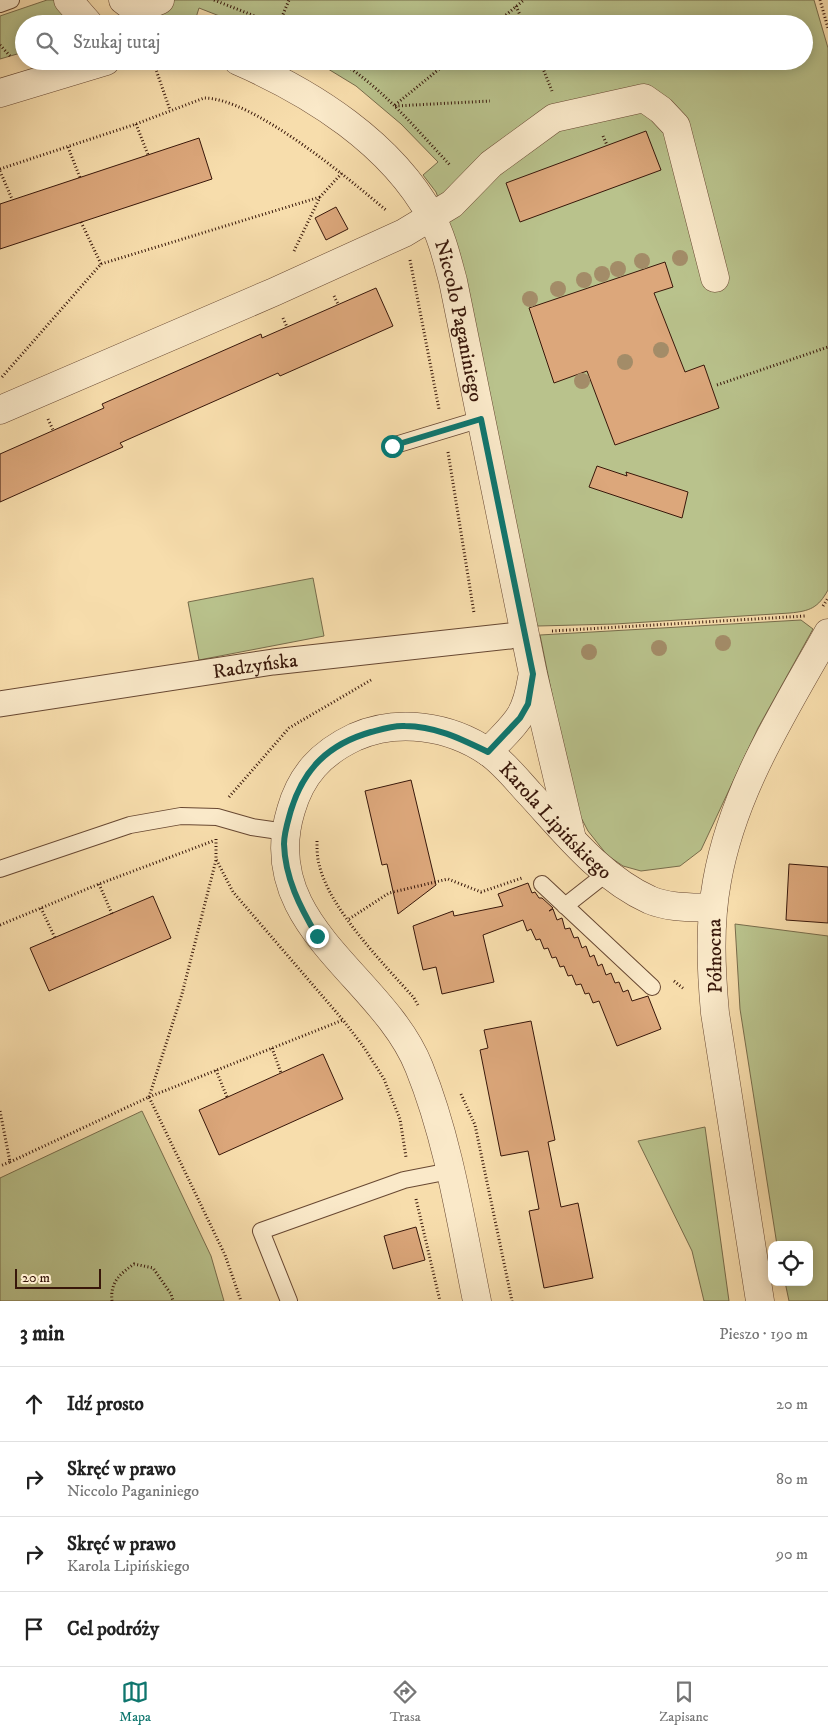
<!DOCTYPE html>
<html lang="pl">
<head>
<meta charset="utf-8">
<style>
	:root { --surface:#fff; --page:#f6f6f6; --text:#222; --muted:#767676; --line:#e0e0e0; --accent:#0f766e }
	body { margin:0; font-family:"IM FELL DW Pica",serif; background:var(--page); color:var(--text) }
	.controls { position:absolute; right:15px; bottom:15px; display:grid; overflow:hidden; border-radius:10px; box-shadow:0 2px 12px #0003 }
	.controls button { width:45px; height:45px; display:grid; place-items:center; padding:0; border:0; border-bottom:1px solid var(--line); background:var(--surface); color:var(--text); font:25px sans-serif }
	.scale { position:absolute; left:15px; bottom:12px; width:86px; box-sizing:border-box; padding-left:5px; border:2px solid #38170a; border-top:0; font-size:14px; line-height:18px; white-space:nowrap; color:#38170a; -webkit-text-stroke:4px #fae9c9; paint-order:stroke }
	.stop { position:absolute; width:15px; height:15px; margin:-11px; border:4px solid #0f766e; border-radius:50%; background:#fff }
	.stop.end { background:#0f766e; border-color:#fff; box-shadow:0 1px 5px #0008 }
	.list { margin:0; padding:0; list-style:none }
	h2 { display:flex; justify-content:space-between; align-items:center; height:65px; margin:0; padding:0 20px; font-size:21px }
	h2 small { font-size:16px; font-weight:400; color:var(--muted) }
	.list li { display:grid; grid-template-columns:32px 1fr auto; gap:15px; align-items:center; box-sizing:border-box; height:75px; padding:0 20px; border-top:1px solid var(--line) }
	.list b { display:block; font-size:19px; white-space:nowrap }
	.list p { margin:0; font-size:16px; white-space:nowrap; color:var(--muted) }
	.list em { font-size:16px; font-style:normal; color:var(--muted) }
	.icon { flex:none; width:28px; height:28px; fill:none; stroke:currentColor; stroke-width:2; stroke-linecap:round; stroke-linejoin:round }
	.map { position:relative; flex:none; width:828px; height:1301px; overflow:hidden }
	.search { position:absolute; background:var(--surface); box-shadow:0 2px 12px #0003; left:15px; right:15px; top:15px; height:55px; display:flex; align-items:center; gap:12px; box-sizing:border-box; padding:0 18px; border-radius:28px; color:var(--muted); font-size:19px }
	.sheet { height:365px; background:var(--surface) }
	nav { display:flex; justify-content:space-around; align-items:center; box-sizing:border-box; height:70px; border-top:1px solid var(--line); background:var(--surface); font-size:14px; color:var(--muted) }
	nav a { display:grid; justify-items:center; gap:2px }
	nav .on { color:var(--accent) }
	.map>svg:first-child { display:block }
	.green { fill:#b9c28c; stroke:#786c4b }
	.building { fill:#dca77b; stroke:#38170a }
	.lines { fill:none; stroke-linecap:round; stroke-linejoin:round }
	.service-casing { stroke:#684832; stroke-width:18 }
	.pedestrian-casing { stroke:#684832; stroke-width:27 }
	.minor-casing { stroke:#684832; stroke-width:29 }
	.tertiary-casing { stroke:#684832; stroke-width:29 }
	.path { stroke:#38170a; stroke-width:3; stroke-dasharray:1 2.5; stroke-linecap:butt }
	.service { stroke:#fae9c9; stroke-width:16 }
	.pedestrian { stroke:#fae9c9; stroke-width:25 }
	.minor { stroke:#fae9c9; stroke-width:28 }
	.tertiary { stroke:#fae9c9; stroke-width:28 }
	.tree { fill:#a38c68 }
	.route { stroke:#0f766e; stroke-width:6 }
	.labels { text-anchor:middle; stroke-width:4.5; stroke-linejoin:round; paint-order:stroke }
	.street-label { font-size:20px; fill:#38170a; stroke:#fae9c9 }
</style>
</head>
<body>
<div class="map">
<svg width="828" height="1301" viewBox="0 0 828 1301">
	<rect width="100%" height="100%" fill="#f7ddac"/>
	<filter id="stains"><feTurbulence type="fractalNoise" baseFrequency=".004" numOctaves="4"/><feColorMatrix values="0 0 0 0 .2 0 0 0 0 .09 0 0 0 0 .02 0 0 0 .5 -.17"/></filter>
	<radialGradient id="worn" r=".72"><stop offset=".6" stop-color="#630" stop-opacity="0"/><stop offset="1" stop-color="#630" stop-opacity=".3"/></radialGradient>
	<!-- green -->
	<path class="green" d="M47,0H54L74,24H24V52L0,59V16Z
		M164,0H814L828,48V590C818,608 810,611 790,613L615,624L538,626L535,621L460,258L436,192L423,175L438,162L401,124L356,86L315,61H804V24H240L199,8L194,24H160Z
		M313,578L324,636L199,660L188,602Z
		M801,620L813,629L758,728L701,850L680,866L641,871L623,866L607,855L588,831L574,804L540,635Z
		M735,924L828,936V1301H789L785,1282H809V1245H777L740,1009Z
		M142,1111L211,1256L224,1301H0V1178Z
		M705,1127L729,1301H704L692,1251L638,1141Z"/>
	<!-- building -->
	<path class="building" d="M646,131L661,170L520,222L506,183Z
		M199,138L212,179L0,249V204Z
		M336,207L348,229L326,240L315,218Z
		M665,262L673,287L654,293L685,372L704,365L719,408L615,445L587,371L554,383L529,308Z
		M376,288L393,326L280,376L278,373L120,443L123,447L0,502V454L104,408L102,404L261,334L262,338Z
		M597,466L627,476L626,472L688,492L682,518L589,487Z
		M411,780L436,885L398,914L387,864L382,865L365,791Z
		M789,864L828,867V923L786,920Z
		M528,883L532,893L535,892L539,898H542L553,908L549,911L553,909L557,920L562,918L565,929L570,928L574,938L578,937L582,948L586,946L590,957L594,955L598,966L602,964L606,975L611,973L615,983L619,982L623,992L628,990L632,1001L648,996L661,1029L617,1046L599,1001L593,1003L589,993L585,994L581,984L576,985L572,975L568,976L564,966L560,967L556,957L552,958L548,948L544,949L540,939L536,940L531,929L527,931L523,920L483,935L494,982L442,994L436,967L423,970L413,926L453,911L454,916L503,906L498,894Z
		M153,896L171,938L49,991L30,948Z
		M531,1021L555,1140L548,1142L561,1207L578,1203L593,1278L544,1288L529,1211L539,1209L528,1151L501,1156L480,1050L488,1048L484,1030Z
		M323,1054L343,1099L219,1155L199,1110Z
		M416,1227L425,1260L393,1269L384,1236Z"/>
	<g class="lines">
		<defs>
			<path id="service" d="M0,4L11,0
				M392,446L481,419
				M0,869L130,825L181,816L217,817L252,827L286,832
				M542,884L652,987
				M565,906L607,873
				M289,1301L261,1231L404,1180L450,1171"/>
			<g id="pedestrian">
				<path id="s1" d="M0,704L273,662L510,636"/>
			</g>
			<g id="minor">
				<path d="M68,0L89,24"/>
				<path d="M123,0L136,10L160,0"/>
				<path id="s2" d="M238,61C312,93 391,143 431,216C442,237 447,259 453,281L533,674L572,839"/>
				<path d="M0,93L106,61"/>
				<path d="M0,410L274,292L404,233L452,204L491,164L554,118L644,98L661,110L676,126L715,278"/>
				<path d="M488,752C515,723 525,720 532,678"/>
				<path id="s3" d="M477,1301C461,1223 449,1141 419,1067C383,976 256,925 291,810C301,775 321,753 355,737C398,718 450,726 488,752C504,763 517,780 530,794C565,832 601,878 650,900C669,908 692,907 713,908"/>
			</g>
			<path id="tertiary" d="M760,1301L715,1013C711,969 709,924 717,881C733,790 784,712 828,633"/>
		</defs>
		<!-- service casing -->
		<use href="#service" class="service-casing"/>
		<!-- pedestrian casing -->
		<use href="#pedestrian" class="pedestrian-casing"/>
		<!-- minor casing -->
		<use href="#minor" class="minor-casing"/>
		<!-- tertiary casing -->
		<use href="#tertiary" class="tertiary-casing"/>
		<!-- path -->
		<path class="path" d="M214,0L275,24
			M820,0L828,28
			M516,6L524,24
			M279,24L289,0
			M495,24L524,0
			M0,45L10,56
			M153,61L170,110
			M339,61C383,88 415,128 450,165
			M540,61L552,91
			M395,105L449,61
			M395,106L490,101
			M136,124L148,155
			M603,136L607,145
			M68,147L80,178
			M0,169L136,124L204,98C253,98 349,179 387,211
			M0,171L12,199
			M81,222L101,264
			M294,251L320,197L342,173
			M410,260L439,409
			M334,296L338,304
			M283,318L287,327
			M2,377L101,264L320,197
			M717,385L828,347
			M48,419L53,430
			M448,452L474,613
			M823,606L828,598
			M552,631L805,616
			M229,797L289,728L371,680
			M216,839V859L233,892L343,1020L363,1046L384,1079L400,1119L406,1157
			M317,841C317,849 317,857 319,864C329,909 384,964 414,998L419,1007
			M99,884L112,914
			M41,908L55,938
			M349,919L389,893L448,879L481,892L522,878
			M0,925L99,884L213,841
			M674,981L684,989
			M272,1048L281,1073
			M216,1070L227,1097
			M461,1094L475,1125L512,1301
			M149,1097L182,994L216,860
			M149,1097L343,1020
			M0,1111L10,1162L0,1166
			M10,1162L149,1097L225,1255L241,1301
			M416,1199L440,1301
			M112,1301C110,1282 120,1274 134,1264L153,1268L171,1294L173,1301"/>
		<!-- service -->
		<use href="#service" class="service"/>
		<!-- pedestrian -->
		<use href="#pedestrian" class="pedestrian"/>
		<!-- minor -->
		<use href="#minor" class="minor"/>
		<!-- tertiary -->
		<use href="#tertiary" class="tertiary"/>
	</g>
	<!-- trees -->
	<g class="tree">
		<circle cx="680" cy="258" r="8"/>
		<circle cx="642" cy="261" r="8"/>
		<circle cx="618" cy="269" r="8"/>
		<circle cx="602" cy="274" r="8"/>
		<circle cx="584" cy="280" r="8"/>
		<circle cx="558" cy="289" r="8"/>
		<circle cx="530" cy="299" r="8"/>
		<circle cx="661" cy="350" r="8"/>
		<circle cx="625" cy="362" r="8"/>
		<circle cx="582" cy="381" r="8"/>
		<circle cx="723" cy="643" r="8"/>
		<circle cx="659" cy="648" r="8"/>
		<circle cx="589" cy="652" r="8"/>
	</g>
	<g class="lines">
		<!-- route -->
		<path class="route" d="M317,936C300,907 285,878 284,844C284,833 288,821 291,810C304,768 329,744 371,732C382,729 394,725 405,726C435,726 461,739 488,752L520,718L528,704L533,674L481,419L392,446"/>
	</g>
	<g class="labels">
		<!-- street labels -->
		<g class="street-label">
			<text dy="7" stroke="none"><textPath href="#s2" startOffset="361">Niccolo Paganiniego</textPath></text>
			<text dy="7" stroke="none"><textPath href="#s1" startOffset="258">Radzyńska</textPath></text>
			<text dy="7" stroke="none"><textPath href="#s3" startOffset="878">Karola Lipińskiego</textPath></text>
			<text transform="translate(714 956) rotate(-91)" y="7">Północna</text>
		</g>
	</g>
	<rect width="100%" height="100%" filter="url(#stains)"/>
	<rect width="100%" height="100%" fill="url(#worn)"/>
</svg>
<div class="controls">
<button><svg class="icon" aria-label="locate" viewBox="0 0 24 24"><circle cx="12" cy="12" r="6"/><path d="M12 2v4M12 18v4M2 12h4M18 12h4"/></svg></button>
</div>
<div class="scale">20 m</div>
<div class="stop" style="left:392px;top:446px"></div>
<div class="stop end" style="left:317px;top:936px"></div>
<div class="search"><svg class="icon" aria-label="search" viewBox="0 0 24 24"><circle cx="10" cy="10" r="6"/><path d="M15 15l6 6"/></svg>Szukaj tutaj</div>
</div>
<section class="sheet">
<h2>3 min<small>Pieszo · 190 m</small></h2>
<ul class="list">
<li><svg class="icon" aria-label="ahead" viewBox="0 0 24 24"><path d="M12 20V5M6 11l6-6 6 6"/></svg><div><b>Idź prosto</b></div><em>20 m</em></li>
<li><svg class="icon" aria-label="right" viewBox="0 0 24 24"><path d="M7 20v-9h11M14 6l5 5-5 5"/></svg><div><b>Skręć w prawo</b><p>Niccolo Paganiniego</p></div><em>80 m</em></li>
<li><svg class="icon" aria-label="right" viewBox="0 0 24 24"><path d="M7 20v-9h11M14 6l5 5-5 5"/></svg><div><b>Skręć w prawo</b><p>Karola Lipińskiego</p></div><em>90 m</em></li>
<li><svg class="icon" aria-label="arrive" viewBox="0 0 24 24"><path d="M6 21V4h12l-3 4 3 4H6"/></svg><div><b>Cel podróży</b></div></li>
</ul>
</section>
<nav>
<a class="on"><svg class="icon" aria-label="map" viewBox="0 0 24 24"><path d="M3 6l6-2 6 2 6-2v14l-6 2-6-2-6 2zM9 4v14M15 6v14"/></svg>Mapa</a>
<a><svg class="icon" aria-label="directions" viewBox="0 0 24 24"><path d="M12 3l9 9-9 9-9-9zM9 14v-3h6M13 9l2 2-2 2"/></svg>Trasa</a>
<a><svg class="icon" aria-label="saved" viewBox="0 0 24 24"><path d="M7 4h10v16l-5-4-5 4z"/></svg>Zapisane</a>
</nav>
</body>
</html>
